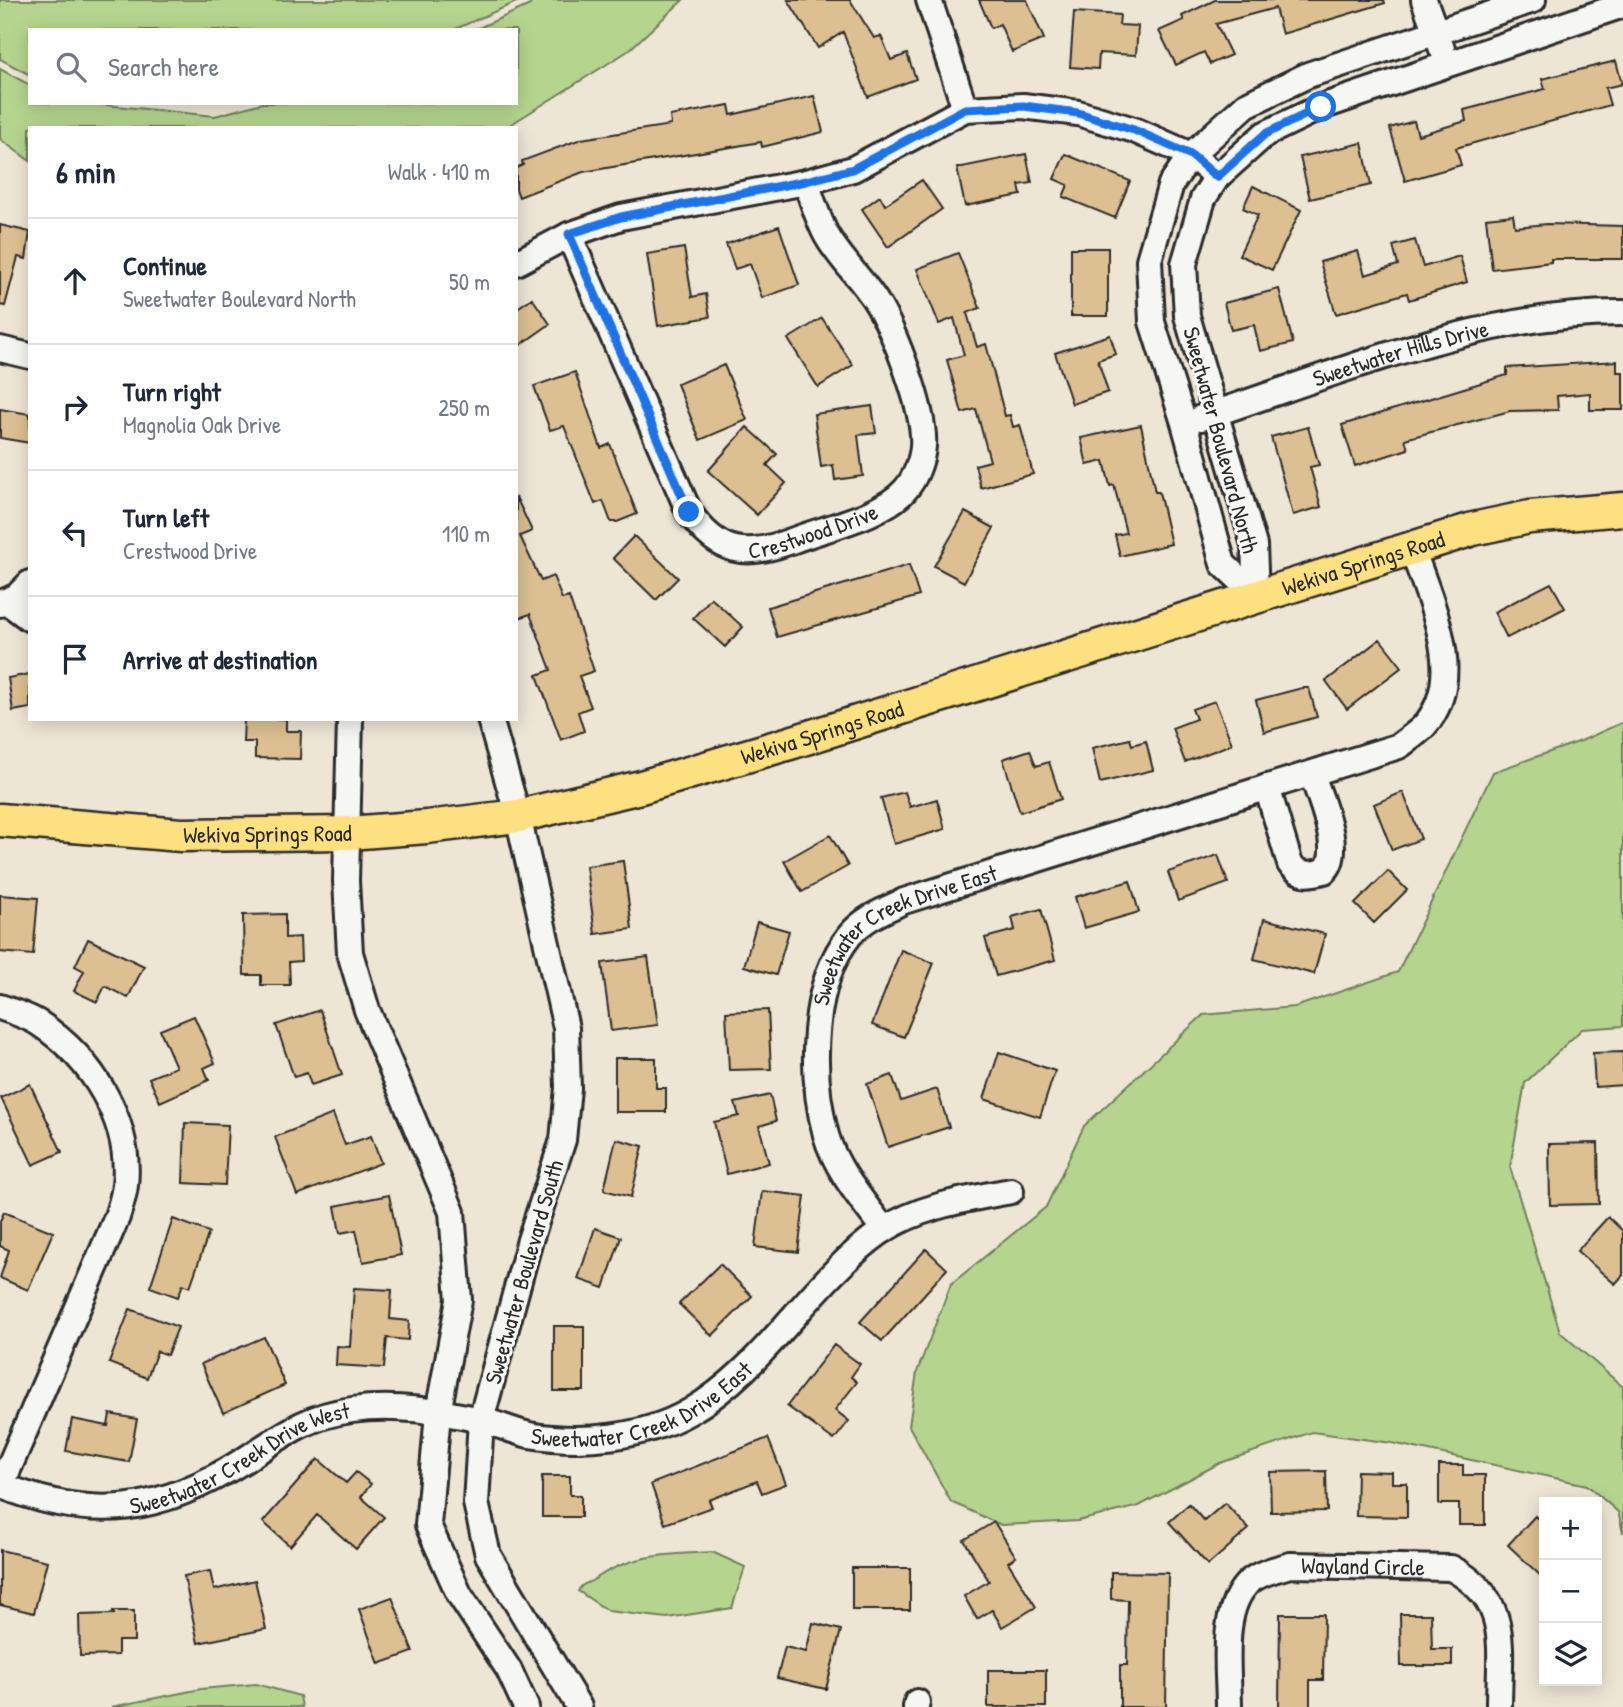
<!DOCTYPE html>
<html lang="en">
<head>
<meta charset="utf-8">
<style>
	:root { --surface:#fff; --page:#f6f6f7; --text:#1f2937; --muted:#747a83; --line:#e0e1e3 }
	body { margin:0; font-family:"Patrick Hand",sans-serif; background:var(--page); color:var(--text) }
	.controls { position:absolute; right:21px; bottom:21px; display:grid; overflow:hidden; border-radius:0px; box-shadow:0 4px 18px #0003 }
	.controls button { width:63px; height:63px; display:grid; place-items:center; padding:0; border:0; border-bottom:2px solid var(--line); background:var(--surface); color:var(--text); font:35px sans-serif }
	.stop { position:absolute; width:21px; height:21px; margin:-16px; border:5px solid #1a73e8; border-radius:50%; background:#fff }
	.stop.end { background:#1a73e8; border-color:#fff; box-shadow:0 2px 7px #0008 }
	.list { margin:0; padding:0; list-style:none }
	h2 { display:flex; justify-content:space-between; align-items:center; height:91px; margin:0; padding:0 28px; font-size:30px }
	h2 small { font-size:23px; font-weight:400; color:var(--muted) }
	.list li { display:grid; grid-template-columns:46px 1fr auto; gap:21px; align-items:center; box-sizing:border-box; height:126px; padding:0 28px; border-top:2px solid var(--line) }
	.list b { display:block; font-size:26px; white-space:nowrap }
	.list p { margin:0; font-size:23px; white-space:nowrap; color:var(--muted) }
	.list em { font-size:23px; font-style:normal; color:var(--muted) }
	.icon { flex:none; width:38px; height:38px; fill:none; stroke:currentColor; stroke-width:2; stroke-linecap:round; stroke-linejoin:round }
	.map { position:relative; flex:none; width:1623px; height:1707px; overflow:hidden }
	.search { position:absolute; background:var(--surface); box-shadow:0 4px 18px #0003; left:28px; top:28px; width:490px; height:77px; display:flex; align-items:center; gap:18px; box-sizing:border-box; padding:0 24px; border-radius:0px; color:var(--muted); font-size:26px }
	.panel { position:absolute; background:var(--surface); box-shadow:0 4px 18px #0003; left:28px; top:126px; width:490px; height:595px; border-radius:0px }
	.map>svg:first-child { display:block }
	.green { fill:#b5d58e; stroke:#70805c; stroke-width:2 }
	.building { fill:#ddc091; stroke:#2b2b2b; stroke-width:2 }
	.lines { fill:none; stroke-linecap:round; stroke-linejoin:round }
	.minor-casing { stroke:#2b2b2b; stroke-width:30 }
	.major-casing { stroke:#2b2b2b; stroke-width:37 }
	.minor { stroke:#f6f6f2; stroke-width:24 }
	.major { stroke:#fde080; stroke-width:32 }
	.route { stroke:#1a73e8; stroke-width:9 }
	.labels { text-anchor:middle; stroke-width:6; stroke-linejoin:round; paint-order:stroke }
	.street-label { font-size:23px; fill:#2b2b2b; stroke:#f6f6f2 }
</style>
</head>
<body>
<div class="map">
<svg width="1623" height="1707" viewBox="0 0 1623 1707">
	<rect width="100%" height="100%" fill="#eee6d5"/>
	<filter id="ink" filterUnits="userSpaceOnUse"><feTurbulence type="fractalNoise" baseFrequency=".0143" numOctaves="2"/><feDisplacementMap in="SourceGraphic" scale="14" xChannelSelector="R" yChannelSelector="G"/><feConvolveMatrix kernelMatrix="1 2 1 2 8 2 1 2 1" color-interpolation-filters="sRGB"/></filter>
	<g filter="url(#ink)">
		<!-- green -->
		<path class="green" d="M0,0H521L453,30H30V75L0,59Z
			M533,0H683L628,51L505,128H30V161L0,139V69L30,85V103H86L215,116L262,103H516V30H474L530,5Z
			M1623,722V1026L1582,1029L1525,1083L1510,1167L1560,1332L1623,1387V1533L1618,1512L1587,1485L1392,1443L1312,1432L1220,1463L1139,1506L1078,1521L1001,1525L951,1502L909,1426L917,1372L951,1284L1046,1207L1084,1126L1203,1015L1295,1007L1398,972L1493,772L1581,741Z
			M712,1552L745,1567L732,1608L667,1618L608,1611L578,1591C582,1583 587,1584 595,1579C631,1554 669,1554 712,1552Z
			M256,1684L300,1696L302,1707H111L201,1689Z"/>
		<!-- building -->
		<path class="building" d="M788,0H850L874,38L881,36L891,60L907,54L916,79L868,97L843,32L818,48Z
			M979,0H1027L1044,39L1012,52L1000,24L991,28Z
			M1215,0H1384L1385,3L1282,34L1275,8L1216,24L1231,55L1210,64L1204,52L1176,65L1159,31L1184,20L1182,16Z
			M1074,12L1120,15L1119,25L1138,26L1136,55L1099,53L1098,69L1070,67Z
			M1616,61L1622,84L1605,88L1610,105L1456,148L1461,165L1405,181L1390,128L1414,121L1418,135L1466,121L1464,110L1545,89L1542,79Z
			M814,96L823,132L762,147L761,142L583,172L519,197L516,189V168L523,165L522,161L581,139L671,125L670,116L729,105L731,115Z
			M1362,143L1371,185L1310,199L1300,157Z
			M1026,154L1032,183L1019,185L1021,195L965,206L957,168Z
			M1065,154L1130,181L1115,218L1063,197L1068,185L1054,179Z
			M922,180L942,209L888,247L862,209L880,196L885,205Z
			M1253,186L1301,210L1272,270L1239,255L1258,215L1243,208Z
			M1513,215L1515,227L1547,224L1623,226V259H1551V262L1492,269L1486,218Z
			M0,225L30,232L26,259L18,257L5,306L0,305Z
			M779,226L799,285L762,298L750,264L735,269L726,244Z
			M1415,240L1423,267L1460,256L1467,282L1409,300L1407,293L1336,314L1320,262L1358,251L1365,275L1398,265L1393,246Z
			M684,248L692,297L706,294L710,317L658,326L647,254Z
			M1071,248H1108V316H1071Z
			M958,253L980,308L967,313L977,347L986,344L1005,416L1010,415L1013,427L1020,425L1033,474L981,488L975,465L990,461L976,409L962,413L947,360L964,355L954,318L939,324L917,269Z
			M1279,289L1293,343L1260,351L1254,325L1231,330L1224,303Z
			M532,298L550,324L516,348V309Z
			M822,318L853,365L818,387L788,339Z
			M1110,335L1116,354L1098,360L1108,392L1072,404L1055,353Z
			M1617,361V372H1623V410H1590V393L1557,396L1558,410L1510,411L1405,439L1408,449L1355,466L1342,425L1507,375V368Z
			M724,365L747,420L700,440L677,384Z
			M575,372L601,448L610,444L637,514L617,522H611L603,501L595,504L564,426L550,430L534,386Z
			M872,406L876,433L858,435L863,476L835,480L833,465L821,467L814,414Z
			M0,409L30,414V443L0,438Z
			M1141,425L1155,492H1159L1171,544L1120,556L1115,535L1126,533L1114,485L1110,486L1104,461L1087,465L1081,438Z
			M747,427L777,454L767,465L786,483L757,515L708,471Z
			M1308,427L1319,465L1310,467L1321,507L1293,515L1271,437Z
			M516,497L532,531L520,536L541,581L553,576L562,599L569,597L594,671L579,676L591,707L578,712L584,731L561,740L537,675L551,670L530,614L516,619Z
			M965,512L994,528L964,582L934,566Z
			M634,536L678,578L656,600L613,558Z
			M909,565L919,596L777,637L768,607Z
			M1551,583L1565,608L1507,638L1494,612Z
			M711,598L743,627L725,647L693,618Z
			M1380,639L1402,667L1347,709L1326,681Z
			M30,674V708L13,711L8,678Z
			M1302,688H1309L1317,717L1264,732L1256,700Z
			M1215,701L1232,744L1185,762L1172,728L1196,719L1192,709Z
			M244,719H286V731H301L300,759L255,758V742H243Z
			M1130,739L1132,745L1146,741L1153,770L1100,783L1092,748Z
			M1030,750L1036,766L1049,762L1061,799L1020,812L1003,759Z
			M905,792L910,807L937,799L945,829L894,844L881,798Z
			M1403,792L1421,839L1392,850L1374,804Z
			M830,835L848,866L802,892L784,861Z
			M1218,855L1228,883L1178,901L1168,872Z
			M623,861L632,929L595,934L586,866Z
			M1388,871L1407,890L1374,923L1355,904Z
			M1130,881L1139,912L1084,928L1075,897Z
			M0,895L38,898L33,955L0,952Z
			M1041,909L1055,960L996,976L985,938L1015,930L1012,917Z
			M285,914V938L300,937L301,961L289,962L290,985H261V975H244L243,915Z
			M1264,919L1325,934L1314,974L1254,959Z
			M757,922L789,931L776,975L744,966Z
			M88,939L144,966L128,998L105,986L97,1002L74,991L84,971L75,966Z
			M901,950L934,963L904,1037L872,1025Z
			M648,957L658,1025L611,1031L602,963Z
			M320,1010L342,1075L311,1085L307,1073L294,1077L276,1025Z
			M768,1010L771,1069L729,1070L726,1012Z
			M194,1016L215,1063L204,1068L209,1080L160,1102L149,1078L176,1067L160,1030Z
			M999,1052L1055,1071L1040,1117L984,1099Z
			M1623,1052V1085L1595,1087L1593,1053Z
			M615,1058H656V1088H666V1112H615Z
			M892,1075L901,1101L937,1089L949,1127L888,1147L867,1084Z
			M30,1084L62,1152L33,1165L1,1098Z
			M770,1095L776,1121L759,1126L769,1163L727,1174L714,1122L739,1116L735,1103Z
			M333,1114L345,1145L371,1136L381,1163L297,1195L275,1137Z
			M185,1123L228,1125L225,1185L183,1183Z
			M616,1139L643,1146L631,1197L604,1190Z
			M1598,1143L1599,1204L1550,1205L1549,1144Z
			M762,1191L805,1196L798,1252L755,1247Z
			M389,1195L401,1255L363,1262L356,1230L340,1233L335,1206Z
			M4,1212L53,1232L28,1290L0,1278L9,1250L0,1246V1221Z
			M1608,1217L1623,1231V1275L1615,1284L1577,1251Z
			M173,1219L209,1232L190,1287L183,1284L178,1297L150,1287Z
			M595,1228L621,1237L604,1288L578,1279Z
			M926,1249L947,1269L882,1341L860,1322Z
			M720,1264L752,1296L712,1336L679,1304Z
			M354,1288L392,1290L390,1319L409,1321L408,1340L387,1338L384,1368L336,1365L337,1346L350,1347Z
			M130,1309L178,1327L167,1355L157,1351L147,1378L109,1363Z
			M554,1326H584V1391H554Z
			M264,1337L285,1385L223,1413L201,1364Z
			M834,1345L860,1364L851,1377L857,1382L835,1410L849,1421L834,1440L787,1406Z
			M110,1414L137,1419L129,1462L66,1451L72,1419L108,1426Z
			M768,1438L786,1484L762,1493L757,1481L709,1500L712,1507L665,1524L651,1484Z
			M318,1459L346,1483L356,1472L371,1484L361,1497L384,1517L356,1549L317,1515L290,1546L263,1522Z
			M1439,1465H1463V1475H1485V1525H1459V1504H1439Z
			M1326,1471L1327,1511L1271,1512L1270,1472Z
			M1357,1471L1392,1472V1483H1407V1517L1356,1516Z
			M542,1476H570V1495H581V1517H542Z
			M1225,1503L1249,1529L1208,1565L1169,1522L1189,1504L1204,1521Z
			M1535,1516L1544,1524V1579L1508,1545Z
			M994,1522L1016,1557L1008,1562L1036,1607L1002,1627L992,1610L977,1619L964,1596L989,1581L964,1540Z
			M0,1550L47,1561L34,1613L0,1605Z
			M852,1568H910V1610H852Z
			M210,1571L214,1590L255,1580L266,1629L198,1643L184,1576Z
			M1111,1572L1168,1573L1166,1707H1120V1665H1127L1128,1600L1111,1599Z
			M392,1597L413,1652L379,1664L359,1609Z
			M113,1611H134V1641H118V1655L80,1656L79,1615L114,1614Z
			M1280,1614H1324L1323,1680H1310V1707H1279Z
			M1400,1614H1431L1432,1649H1452V1666H1401Z
			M813,1623L841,1630L826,1689L777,1678L785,1647L806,1652Z
			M988,1670H1046V1707H988Z"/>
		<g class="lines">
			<defs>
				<g id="minor">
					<path d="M929,0L965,109"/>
					<path d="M1424,0L1442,49"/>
					<path id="s1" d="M569,235L689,512C719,555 746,558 794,540C825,528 884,515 905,490C915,479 922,461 923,446C926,413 894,329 875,300C861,278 840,259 827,236C818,220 812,199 806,182"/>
					<path d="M516,263L569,235L621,217L806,182L853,169L965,109L1023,106L1078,113L1134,130L1191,155L1217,177"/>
					<path d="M0,349L30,356"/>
					<path id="s2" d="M1201,418C1336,374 1480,312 1623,313"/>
					<path d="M1256,595L1254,545L1187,316L1184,264L1203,199L1217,177L1265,134L1321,107L1623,5"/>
					<path d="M1256,595L1223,564L1184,423L1152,322L1149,260L1171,184L1191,155L1246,105L1308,75L1533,0"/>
					<path d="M6,601L30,619"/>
					<path d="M0,604L17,596L30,583"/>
					<path d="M350,719L346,881L350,953L367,1010L452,1212L459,1300L438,1413L428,1525L459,1594L509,1670L526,1707"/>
					<path d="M490,719L518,816L566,1028L568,1088L563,1140L530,1240L481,1420L476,1503L488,1555L579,1707"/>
					<path d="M1267,787L1290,864C1301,876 1309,875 1324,871C1345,853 1319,797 1312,774"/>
					<path d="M0,1007C13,1012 29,1016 40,1024C91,1058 132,1121 125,1185C124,1196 120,1207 117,1217L1,1486"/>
					<path id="s3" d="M884,1230C863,1201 836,1170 826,1135C810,1076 810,984 850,935C864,918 885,910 904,901L1399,746C1407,740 1418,733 1425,725C1468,676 1429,600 1412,548"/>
					<path id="s4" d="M0,1485C94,1523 161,1513 246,1459C283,1435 306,1416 352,1410C394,1404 439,1411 481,1420C497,1424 513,1431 529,1435C581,1444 643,1438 689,1412C767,1367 809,1282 882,1231C919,1206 968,1199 1011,1191"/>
					<path d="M916,1707L917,1702"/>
					<path id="s5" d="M1229,1707C1229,1670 1219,1608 1250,1581C1261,1572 1277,1569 1290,1565L1451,1568C1512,1600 1499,1648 1499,1707"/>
				</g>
				<g id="major">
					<path id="s6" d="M0,820L181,835L348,833L427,827L518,816L641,787L790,743L1473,529L1530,517L1623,509"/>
				</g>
			</defs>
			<!-- minor casing -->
			<use href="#minor" class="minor-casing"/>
			<!-- major casing -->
			<use href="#major" class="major-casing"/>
			<!-- minor -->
			<use href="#minor" class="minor"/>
			<!-- major -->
			<use href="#major" class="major"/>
		</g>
	</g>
	<g class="lines" filter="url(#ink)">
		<!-- route -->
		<path class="route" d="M689,512L569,234L621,217L806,181L853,169L965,109L1023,106L1078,113L1134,130L1191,155L1217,177L1265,134L1321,107"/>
	</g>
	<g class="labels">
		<!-- street labels -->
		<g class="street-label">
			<text dy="8" stroke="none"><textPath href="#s2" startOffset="210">Sweetwater Hills Drive</textPath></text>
			<text transform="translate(1221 440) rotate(75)" y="8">Sweetwater Boulevard North</text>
			<text dy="8" stroke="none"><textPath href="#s1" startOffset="443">Crestwood Drive</textPath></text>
			<text dy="8" stroke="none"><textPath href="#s6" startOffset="1402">Wekiva Springs Road</textPath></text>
			<text dy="8" stroke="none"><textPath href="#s6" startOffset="835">Wekiva Springs Road</textPath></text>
			<text dy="8" stroke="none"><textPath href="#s6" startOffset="268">Wekiva Springs Road</textPath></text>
			<text dy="8" stroke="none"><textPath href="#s3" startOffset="362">Sweetwater Creek Drive East</textPath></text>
			<text transform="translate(524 1272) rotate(-74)" y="8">Sweetwater Boulevard South</text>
			<text dy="8" stroke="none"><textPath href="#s4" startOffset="679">Sweetwater Creek Drive East</textPath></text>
			<text dy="8" stroke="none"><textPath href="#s4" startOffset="254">Sweetwater Creek Drive West</textPath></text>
			<text dy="8" stroke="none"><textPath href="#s5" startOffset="248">Wayland Circle</textPath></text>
		</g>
	</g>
</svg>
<div class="controls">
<button>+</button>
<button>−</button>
<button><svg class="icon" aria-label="layers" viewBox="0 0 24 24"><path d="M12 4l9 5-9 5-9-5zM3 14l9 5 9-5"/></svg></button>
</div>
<div class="stop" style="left:1321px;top:107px"></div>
<div class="stop end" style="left:689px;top:512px"></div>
<div class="search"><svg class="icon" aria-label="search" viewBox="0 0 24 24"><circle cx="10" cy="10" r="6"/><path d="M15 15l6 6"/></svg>Search here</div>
<section class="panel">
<h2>6 min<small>Walk · 410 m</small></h2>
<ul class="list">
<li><svg class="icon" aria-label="ahead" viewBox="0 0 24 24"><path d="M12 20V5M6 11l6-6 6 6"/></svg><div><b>Continue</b><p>Sweetwater Boulevard North</p></div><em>50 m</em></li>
<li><svg class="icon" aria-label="right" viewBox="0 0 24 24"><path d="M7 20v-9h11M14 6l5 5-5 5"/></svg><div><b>Turn right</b><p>Magnolia Oak Drive</p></div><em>250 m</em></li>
<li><svg class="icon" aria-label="left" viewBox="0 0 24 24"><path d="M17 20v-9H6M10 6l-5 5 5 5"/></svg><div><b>Turn left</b><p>Crestwood Drive</p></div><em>110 m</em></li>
<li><svg class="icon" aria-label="arrive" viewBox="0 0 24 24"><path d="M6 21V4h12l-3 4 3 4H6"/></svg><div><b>Arrive at destination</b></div></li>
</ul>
</section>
</div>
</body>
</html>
